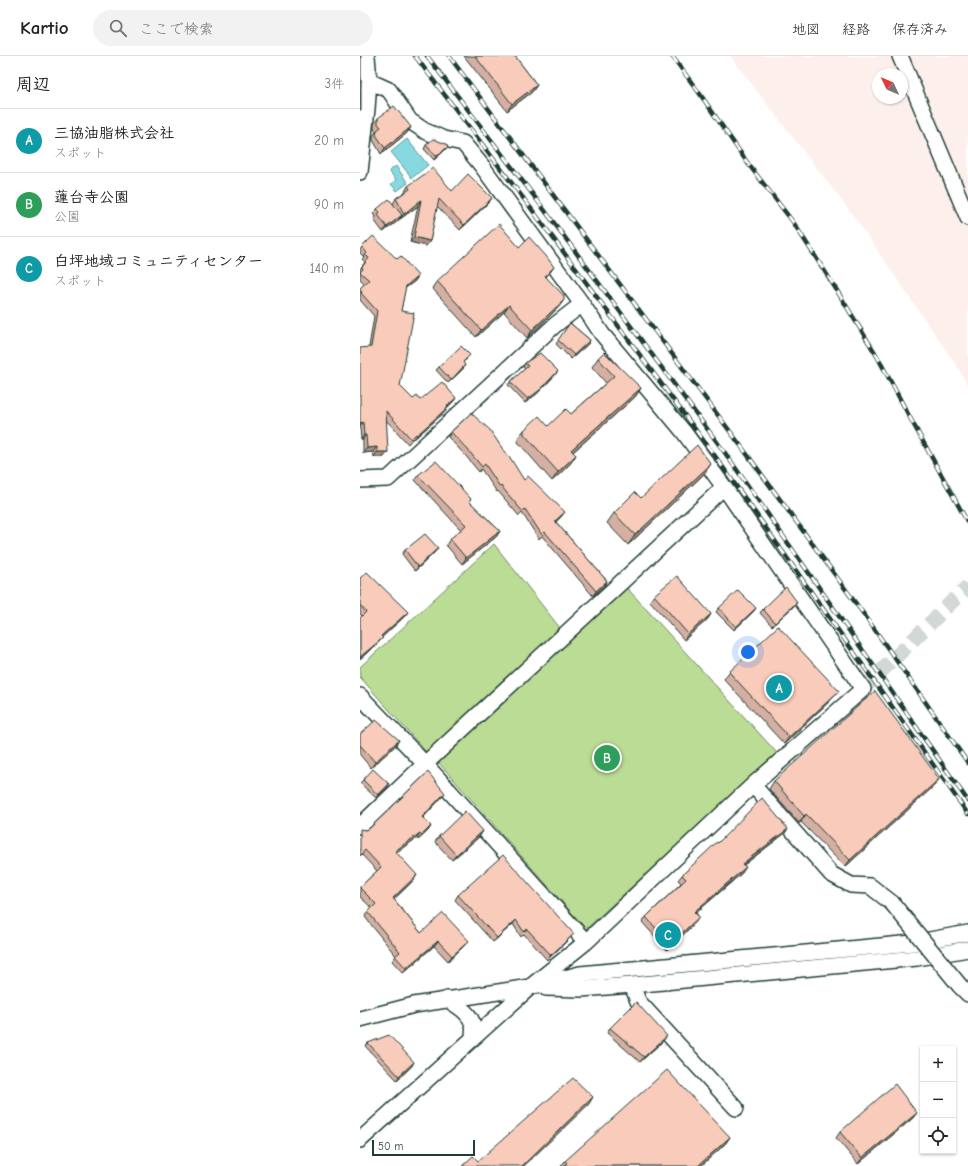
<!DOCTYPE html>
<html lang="ja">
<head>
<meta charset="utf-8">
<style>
	:root { --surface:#fff; --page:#f2f2f2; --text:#222; --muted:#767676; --line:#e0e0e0; --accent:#b45309 }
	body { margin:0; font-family:"Comic Neue","Klee One",sans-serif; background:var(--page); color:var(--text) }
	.controls { position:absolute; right:12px; bottom:12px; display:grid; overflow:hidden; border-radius:0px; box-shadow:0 1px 3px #0004 }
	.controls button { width:36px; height:36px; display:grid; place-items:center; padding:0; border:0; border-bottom:1px solid var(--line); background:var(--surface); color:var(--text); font:20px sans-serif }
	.compass { position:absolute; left:512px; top:12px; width:36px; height:36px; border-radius:50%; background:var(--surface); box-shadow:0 1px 3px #0004; rotate:314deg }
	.scale { position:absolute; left:12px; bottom:10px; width:103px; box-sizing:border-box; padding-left:4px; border:2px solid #1f3d34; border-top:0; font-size:11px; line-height:14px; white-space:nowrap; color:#1f3d34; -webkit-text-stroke:3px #fff; paint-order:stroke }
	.you { position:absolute; left:388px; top:596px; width:14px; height:14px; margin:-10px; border:3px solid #fff; border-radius:50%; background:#1a73e8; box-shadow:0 0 0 6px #1a73e833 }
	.badge { display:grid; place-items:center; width:26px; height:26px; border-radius:50%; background:var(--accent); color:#fff; font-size:13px; font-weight:700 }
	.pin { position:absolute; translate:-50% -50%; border:2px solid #fff; box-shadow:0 1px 4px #0006 }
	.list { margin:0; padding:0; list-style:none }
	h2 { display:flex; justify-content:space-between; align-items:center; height:52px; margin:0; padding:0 16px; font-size:17px }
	h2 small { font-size:13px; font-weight:400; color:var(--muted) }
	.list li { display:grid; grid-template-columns:26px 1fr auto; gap:12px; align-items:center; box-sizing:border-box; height:64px; padding:0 16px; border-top:1px solid var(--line) }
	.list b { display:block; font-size:15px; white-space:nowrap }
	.list p { margin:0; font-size:13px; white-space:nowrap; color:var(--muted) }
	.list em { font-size:13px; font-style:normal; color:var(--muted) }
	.icon { flex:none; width:22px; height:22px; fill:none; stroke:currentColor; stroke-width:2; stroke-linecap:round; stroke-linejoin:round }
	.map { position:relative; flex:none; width:608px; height:1110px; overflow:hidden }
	header { display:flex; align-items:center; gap:24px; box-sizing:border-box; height:56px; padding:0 20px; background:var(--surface); border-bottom:1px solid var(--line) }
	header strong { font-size:19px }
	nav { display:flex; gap:22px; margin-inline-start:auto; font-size:14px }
	.search { width:280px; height:36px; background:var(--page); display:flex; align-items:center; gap:10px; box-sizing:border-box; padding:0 14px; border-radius:22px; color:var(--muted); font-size:15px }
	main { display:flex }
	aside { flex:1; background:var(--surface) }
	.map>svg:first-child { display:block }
	.built { fill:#fdefeb; fill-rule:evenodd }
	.green { fill:#bbdc95; stroke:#6d8c64 }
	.water { fill:#87d8e0; stroke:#5d9a9b }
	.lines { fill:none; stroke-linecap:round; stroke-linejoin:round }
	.minor-tunnel { stroke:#d2d8d6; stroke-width:15; stroke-dasharray:15 8; stroke-linecap:butt }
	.minor-casing { stroke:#1f3d34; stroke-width:18 }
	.minor { stroke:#fff; stroke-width:15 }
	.rail-casing { stroke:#1f3d34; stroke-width:4.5 }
	.rail { stroke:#fff; stroke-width:3; stroke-dasharray:9; stroke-linecap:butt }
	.minor-bridge-casing { stroke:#1f3d34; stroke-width:18; stroke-linecap:butt }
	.minor-bridge { stroke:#fff; stroke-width:15 }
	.wall { fill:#d5afa1; stroke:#1f3d34 }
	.shaded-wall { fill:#ae8e83; stroke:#1f3d34 }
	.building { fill:#f8cbbb; stroke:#1f3d34 }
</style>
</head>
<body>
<header>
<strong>Kartio</strong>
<div class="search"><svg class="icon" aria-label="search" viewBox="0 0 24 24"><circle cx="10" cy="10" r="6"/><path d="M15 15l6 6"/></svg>ここで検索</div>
<nav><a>地図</a><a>経路</a><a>保存済み</a></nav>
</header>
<main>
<aside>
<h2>周辺<small>3件</small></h2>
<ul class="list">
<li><span class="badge" style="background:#0f9aa8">A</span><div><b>三協油脂株式会社</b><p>スポット</p></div><em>20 m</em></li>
<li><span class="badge" style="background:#2e9e5b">B</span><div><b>蓮台寺公園</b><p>公園</p></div><em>90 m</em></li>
<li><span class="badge" style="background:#0f9aa8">C</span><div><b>白坪地域コミュニティセンター</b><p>スポット</p></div><em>140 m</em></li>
</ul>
</aside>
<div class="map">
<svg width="608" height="1110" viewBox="0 0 608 1110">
	<rect width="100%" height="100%" fill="#fff"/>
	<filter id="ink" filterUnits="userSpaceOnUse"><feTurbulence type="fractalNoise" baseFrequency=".025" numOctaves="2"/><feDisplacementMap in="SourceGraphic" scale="8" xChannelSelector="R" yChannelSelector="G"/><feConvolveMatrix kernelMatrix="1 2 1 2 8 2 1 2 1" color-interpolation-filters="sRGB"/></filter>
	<g filter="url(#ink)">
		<!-- built -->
		<path class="built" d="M370,0H608V331L599,313L493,159ZM518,18H542V42H518Z"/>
		<!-- green -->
		<path class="green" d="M134,488L200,572L67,697L0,621V611Z
			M267,532L417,697L226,873L78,706Z"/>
		<!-- water -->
		<path class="water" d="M47,83L68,109L52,122L31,96Z
			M36,110L48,127L37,135L31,128L36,124L29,115Z"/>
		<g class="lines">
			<!-- minor-tunnel -->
			<path class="minor-tunnel" d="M503,633L608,530"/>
			<defs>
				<path id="minor" d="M540,0L608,162
					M0,116L7,53L9,25L7,0
					M0,424L28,423L195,269L222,248
					M0,640L65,708L226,886
					M393,729L471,818L491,829L510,830L532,847
					M0,770L65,708L364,431
					M272,929L278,945L376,1052
					M600,930L608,938
					M186,932L221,933L272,929L557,902L608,893
					M87,943C97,950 110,956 113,969C114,972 113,978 113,982
					M0,963L54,949L170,931L220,918L553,887L608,877
					M0,1084L170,931L226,886L393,729L503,633L364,431L323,375L242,278L222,248L122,110L103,87L84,83L65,75L50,65L29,34L9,25"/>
			</defs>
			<!-- minor casing -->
			<use href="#minor" class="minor-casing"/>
			<!-- minor -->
			<use href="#minor" class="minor"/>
			<defs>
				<path id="rail" d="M55,0L170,151L355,400L608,758
					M67,0L177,144L363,394L608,745
					M89,0L381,390L508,564L608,707
					M312,0L340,38L389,109L433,166L471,225L517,300L555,371L608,467"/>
			</defs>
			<!-- rail casing -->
			<use href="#rail" class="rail-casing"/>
			<!-- rail -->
			<use href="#rail" class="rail"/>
			<defs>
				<path id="minor-bridge" d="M532,847L600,930"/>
			</defs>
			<!-- minor-bridge casing -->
			<use href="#minor-bridge" class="minor-bridge-casing"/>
			<!-- minor-bridge -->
			<use href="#minor-bridge" class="minor-bridge"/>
		</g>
		<!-- wall -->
		<path class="wall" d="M104,0H155L177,29L172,36L147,55Z
			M18,62L51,71L47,77L21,98L13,84V80L16,76L14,73V68Z
			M66,89L88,91L85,94L74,104L64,93Z
			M48,130L92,135L132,142L128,147L100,174L77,150L70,185L66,190L50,186L58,150L40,163H39L38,165L23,176L14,164L16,161L13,158L17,153L33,149V148L36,142L45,136V135Z
			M2,191L37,203L58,220L55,225L45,232L41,255L40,330L53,343L60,344L96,342L93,346L88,351L85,356L54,383L53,382L48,388L26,364L24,401H14L13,396L3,397V383H1L0,371L9,291L14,260L0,244V232L5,228L0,223V213L5,206L2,203L4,201L0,197V194Z
			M159,191L189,218L186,221L199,251L167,282L144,256L116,281L72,232L77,225Z
			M210,267L230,284L228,288L211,303L196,288Z
			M238,302L281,332L275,341L213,396L216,399L210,408L192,425L158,386V382L164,374L188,370L211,358L246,327L232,311Z
			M107,303L103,306V313L88,327L76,314L79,311Z
			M165,307L195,319L178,337L165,347L148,329L150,326L165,313L163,311Z
			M91,376L164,424L201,461L196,466L247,525L244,530L233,540L182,480L179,483L162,457L159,460L138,435L137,436L121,413L119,416L105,399L88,381Z
			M344,418L268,489L247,467L254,457Z
			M58,419L111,443L109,445L140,475L136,481L102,508L86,489L90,483L101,474L55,424Z
			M45,494L75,496L55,515L42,498Z
			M0,522L45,560L22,581L19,586L0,603V562L2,560L0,558Z
			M294,539L351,558L347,564L324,584L290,545Z
			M437,546L435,549L412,570L400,557L403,553Z
			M359,552H396L393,556L374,574L356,556Z
			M369,616L479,635L473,642L424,688L364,623Z
			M0,678L39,684L35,690L11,712L0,699Z
			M579,723L574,730L485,811L441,766L439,767L409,733L414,725Z
			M3,724L27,732L16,742L0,727Z
			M82,741L63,762L71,770L68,775L58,784L57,782L36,796L54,824L34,843L61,877L109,885L105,889L88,905L74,890L43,917L32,905L36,900L5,861L8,856L12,852L0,841V831L17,815L2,799L1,774H5Z
			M428,773L424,778L384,809L382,817L336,857L339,861L335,867L307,894L282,866L286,861L321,827L318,824L322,819L358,787Z
			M123,775L119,781L92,804L75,786L79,780Z
			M98,839L210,882L187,904L164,878L161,881L153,868L133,886L95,844Z
			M250,972L303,985L280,1006L247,977Z
			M8,987L52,1010L37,1024L5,990Z
			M553,1062L498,1108L476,1082L480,1076Z
			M370,1081L365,1088L341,1110H201L205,1105Z"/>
		<!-- shaded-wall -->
		<path class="shaded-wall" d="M177,29L172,36L147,55L152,48Z
			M51,71L47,77L21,98L25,92Z
			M88,91L85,94L74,104L76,100Z
			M132,142L128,147L100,174L104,169Z
			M61,144L58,150L40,163L44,158Z
			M42,159L38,165L23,176L27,171Z
			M54,181L70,185L66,190L50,186Z
			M194,211L189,218L180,227L185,220Z
			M58,220L55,225L43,234L46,230Z
			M204,244L199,251L167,282L172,274Z
			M149,249L144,256L116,281L121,274Z
			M230,284L228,288L211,303L214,299Z
			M105,309L103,313L88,327L91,324Z
			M198,315L195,319L178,337L165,347L168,343Z
			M281,332L275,341L205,403L211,394Z
			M96,342L93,346L84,354L87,350Z
			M88,351L85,356L54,383L57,379Z
			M3,366L0,371V367Z
			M4,379H6L3,383H1Z
			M17,391L13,396L3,397L7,392Z
			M17,396H28L24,401H14Z
			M216,399L210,408L192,425L198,416Z
			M351,408L344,418L268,489L275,479Z
			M205,456L201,461L192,470L195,465Z
			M140,475L136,481L102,508L106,502Z
			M78,492L75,496L55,515L58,511Z
			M247,525L244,530L233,540L236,535Z
			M437,546L435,549L412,570L415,567Z
			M396,552L393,556L374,574L376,571Z
			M48,556L45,560L18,585L21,580Z
			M351,558L347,564L324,584L328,578Z
			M23,582L19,586L0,603V601Z
			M479,635L473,642L424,688L429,681Z
			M39,684L35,690L11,712L15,706Z
			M579,723L574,730L485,811L490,804Z
			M29,728L27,732L16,742L18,739Z
			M85,737L82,741L59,766L62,761Z
			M446,758L441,766L439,767L444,760Z
			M71,770L68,775L58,784L62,779Z
			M428,773L424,778L378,813L382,808Z
			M123,775L119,781L92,804L96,799Z
			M60,777L57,782L31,800L35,795Z
			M386,811L382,817L330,861L334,856Z
			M57,819L54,824L30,847L33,842Z
			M339,861L335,867L307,894L310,888Z
			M156,864L153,868L133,886L137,882Z
			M214,878L210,882L187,904L191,899Z
			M78,885L74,890L43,917L46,912Z
			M109,885L105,889L88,905L92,900Z
			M307,980L303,985L280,1006L284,1001Z
			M54,1006L52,1010L37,1024L39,1020Z
			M233,1041L229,1048L164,1110H162Z
			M557,1057L553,1062L498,1108L502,1102Z
			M370,1081L365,1088L341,1110H338Z"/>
		<!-- building -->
		<path class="building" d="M0,0H1V54H0Z
			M115,0H155L177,29L152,48Z
			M34,50L51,71L25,92L16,79L17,74L21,71L18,68V62Z
			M73,83L86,88L88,91L76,100L66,89Z
			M73,112L92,135L108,118L132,142L104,169L79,143L70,185L54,181L61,144L44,158L36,142L50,133L48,130Z
			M29,143L42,159L27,171L18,159L20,156L17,153Z
			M139,168L159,191L169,181L186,200L194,211L185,220L204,240V244L172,274L149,249L121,274L77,225Z
			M13,180L37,203L41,200L58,220L46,230L41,255L54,257L40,330L53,343L57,340L60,344L82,326L96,342L87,350L88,351L57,379L56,378L51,383L26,355L28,396H17V391L7,392L6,379H4L3,366L0,367V292L11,291L17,255L1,237L2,236L0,233V232L9,224L0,216L3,213L2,211L9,202L5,199L7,197L2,191Z
			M210,267L230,284L214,299L198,284Z
			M101,290L110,299L103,306L105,309L91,324L79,311Z
			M244,296L281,332L211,394L216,399L198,416L164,378V374L179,360L188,370L206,353L211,358L254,320L238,302Z
			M180,297L198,315L181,333L168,343L150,326L168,310L165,307Z
			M111,357L130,374L148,401L149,400L164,424L168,420L205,456L195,465L247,525L236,535L185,476L182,479L165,453L163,456L141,430L140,431L125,408L122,411L108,394L91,376Z
			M337,389L351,408L275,479L254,457L275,436L281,442Z
			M76,405L111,443L109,445L140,475L106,502L90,483L106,469L58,419Z
			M65,478L78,492L58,511L45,494Z
			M7,516L48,556L21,580L23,582L0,601V562L6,556L0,549V522Z
			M317,520L351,558L328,578L294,539Z
			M426,531L437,546L415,567L403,553Z
			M378,534L396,552L376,571L359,552Z
			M418,570L479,635L429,681L369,616Z
			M515,635L579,723L490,804L446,758L444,760L414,725Z
			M16,664L39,684L15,706L0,689V678Z
			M13,713L29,728L18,739L3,724Z
			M68,716L85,737L62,761L71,770L62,779L60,777L35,795L57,819L33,842L61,877L83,857L109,885L92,900L78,885L46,912L35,900L40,896L8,856L16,848L0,832V831L21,811L5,794L0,800V773L5,774L10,772Z
			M402,742L428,773L382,808L386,811L334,856L339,861L310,888L286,861L326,823L322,819L357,786L358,787Z
			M105,755L123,775L96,799L79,780Z
			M143,799L214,878L191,899L167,873L164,876L156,864L137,882L98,839Z
			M276,946L307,980L284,1001L250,972Z
			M29,979L54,1006L39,1020L8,987Z
			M307,1014L370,1081L338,1110H204L207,1107L205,1105Z
			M213,1022L233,1041L162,1110H102L113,1100L118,1105Z
			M535,1028L557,1057L502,1102L480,1076Z"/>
	</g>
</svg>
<div class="controls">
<button>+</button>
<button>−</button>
<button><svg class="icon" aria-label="locate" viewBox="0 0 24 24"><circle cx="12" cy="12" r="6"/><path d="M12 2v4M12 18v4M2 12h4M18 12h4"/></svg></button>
</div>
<svg class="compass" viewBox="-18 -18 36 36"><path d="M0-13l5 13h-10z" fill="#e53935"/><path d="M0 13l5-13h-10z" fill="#767676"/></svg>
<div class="scale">50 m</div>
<div class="you"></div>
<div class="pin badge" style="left:419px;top:632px;background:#0f9aa8">A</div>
<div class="pin badge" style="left:247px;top:702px;background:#2e9e5b">B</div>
<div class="pin badge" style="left:308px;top:879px;background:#0f9aa8">C</div>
</div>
</main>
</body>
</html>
